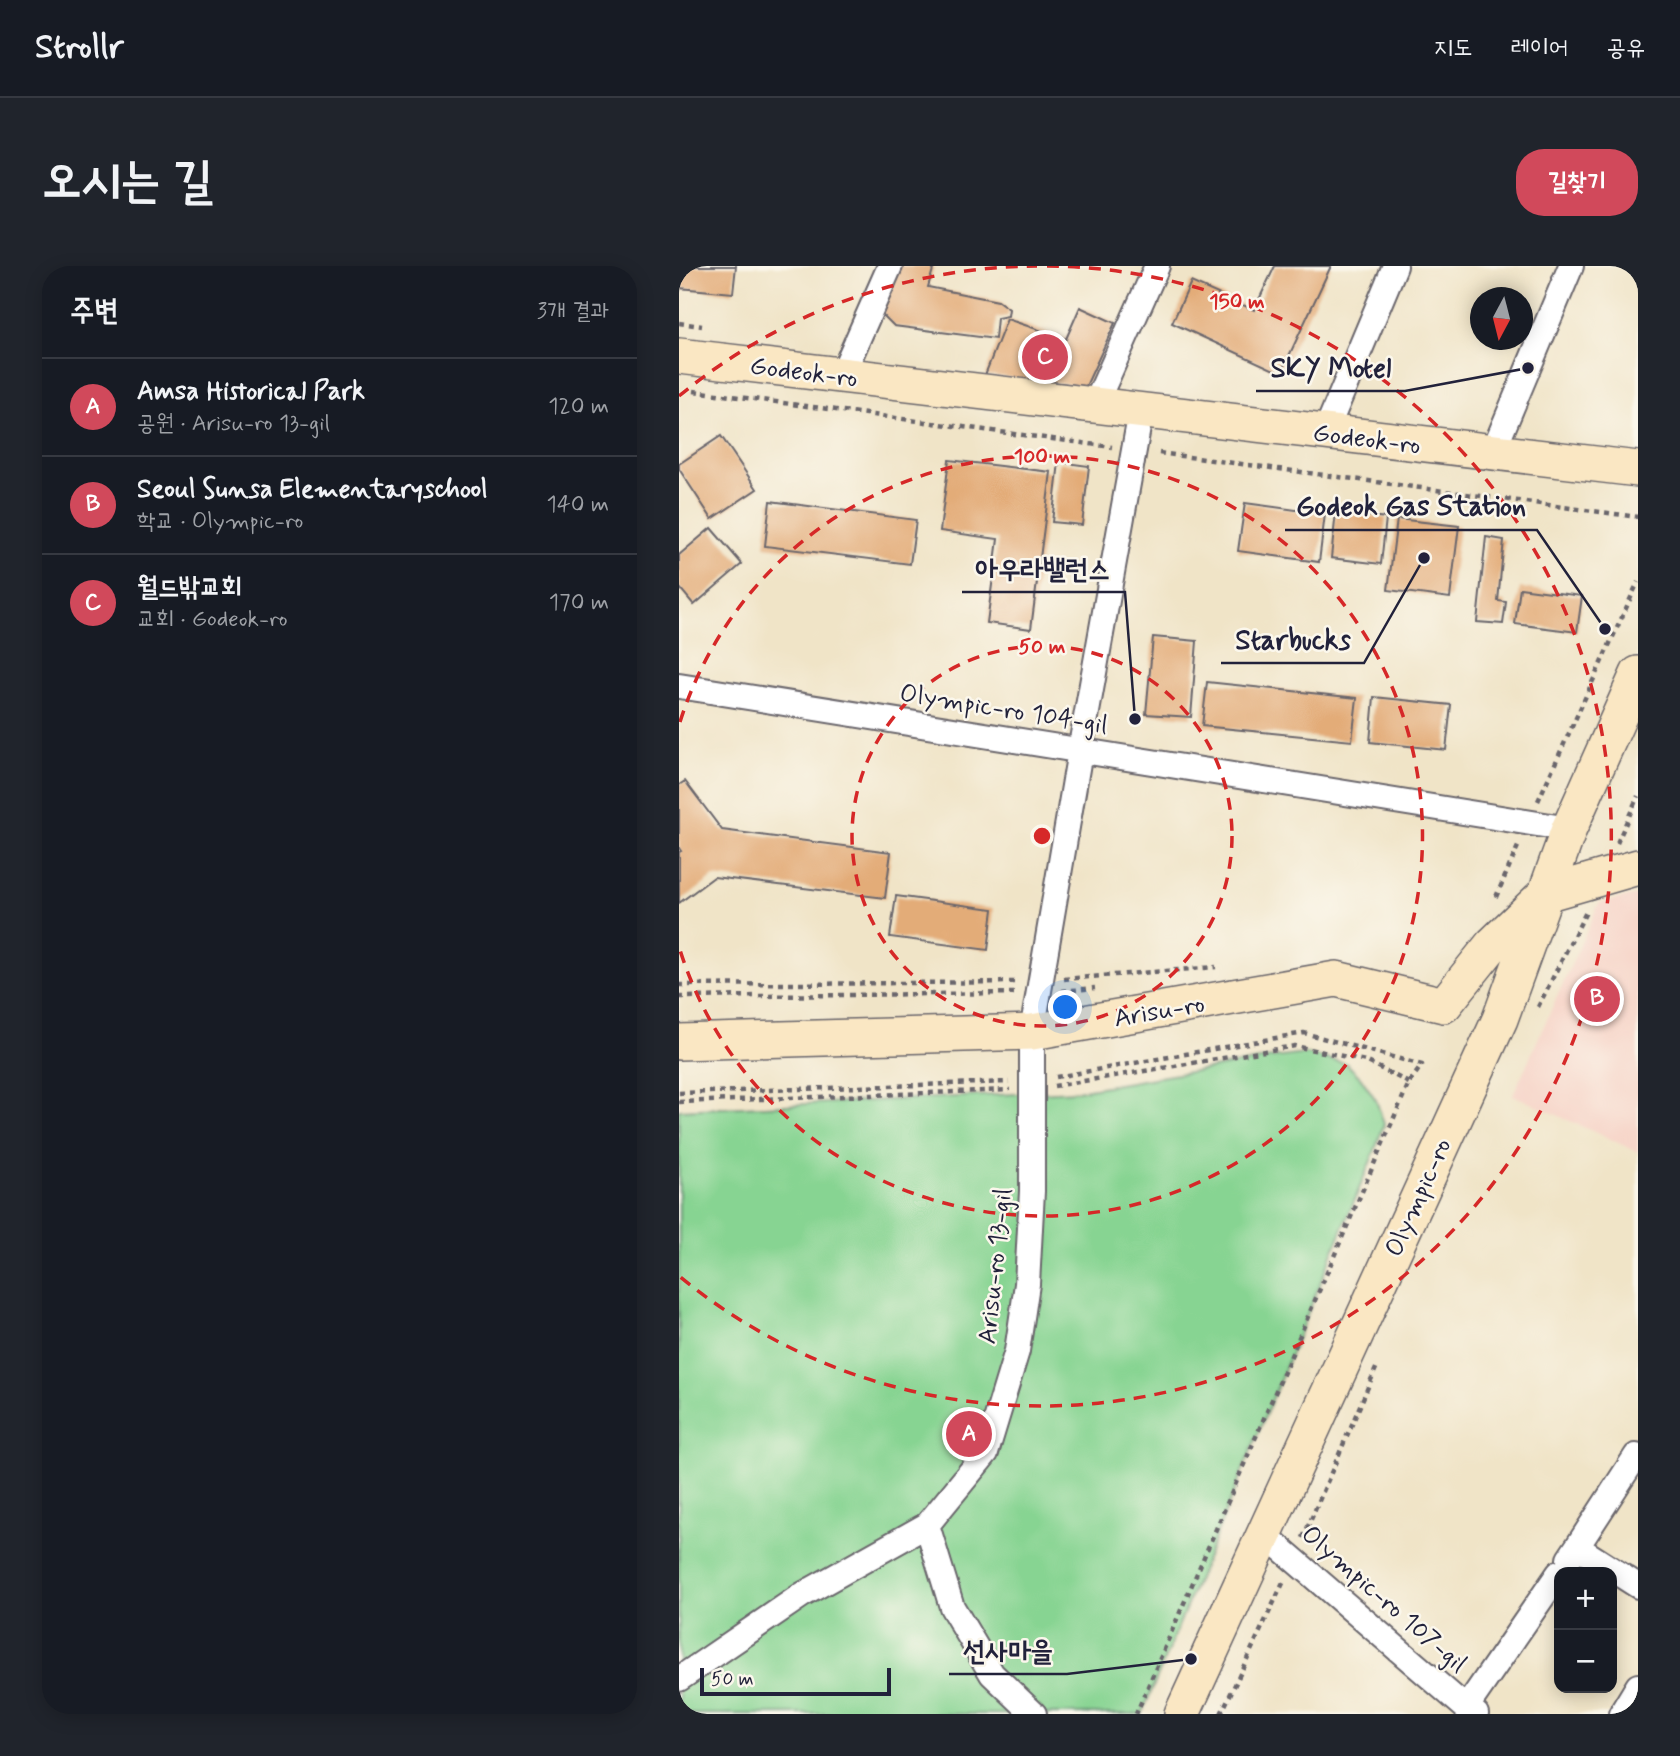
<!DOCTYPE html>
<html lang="ko">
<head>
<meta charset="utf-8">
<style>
	:root { --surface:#171b24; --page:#20242c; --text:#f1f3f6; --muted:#9ea1a6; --line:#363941; --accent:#d1495b }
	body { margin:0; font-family:Mynerve,"Poor Story",sans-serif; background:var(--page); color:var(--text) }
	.controls { position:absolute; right:21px; bottom:21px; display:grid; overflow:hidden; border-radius:14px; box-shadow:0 4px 18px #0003 }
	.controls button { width:63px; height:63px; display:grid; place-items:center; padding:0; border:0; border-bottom:2px solid var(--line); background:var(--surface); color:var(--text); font:35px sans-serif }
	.compass { position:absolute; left:791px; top:21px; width:63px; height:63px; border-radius:50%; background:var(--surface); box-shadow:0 4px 18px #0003; rotate:187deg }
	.scale { position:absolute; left:21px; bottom:18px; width:191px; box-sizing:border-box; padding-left:7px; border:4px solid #22223b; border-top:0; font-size:19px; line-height:24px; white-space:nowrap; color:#22223b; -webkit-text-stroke:5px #fbf7ec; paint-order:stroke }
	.you { position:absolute; left:387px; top:742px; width:24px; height:24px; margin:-18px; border:5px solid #fff; border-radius:50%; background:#1a73e8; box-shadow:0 0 0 10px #1a73e833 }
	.badge { display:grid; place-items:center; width:46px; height:46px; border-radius:50%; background:var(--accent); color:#fff; font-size:23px; font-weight:700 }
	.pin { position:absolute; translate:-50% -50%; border:4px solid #fff; box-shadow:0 2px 7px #0006 }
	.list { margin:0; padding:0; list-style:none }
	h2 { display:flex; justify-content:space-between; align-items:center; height:91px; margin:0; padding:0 28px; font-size:30px }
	h2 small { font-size:23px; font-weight:400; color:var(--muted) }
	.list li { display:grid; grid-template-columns:46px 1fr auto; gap:21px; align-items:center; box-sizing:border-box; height:98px; padding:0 28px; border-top:2px solid var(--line) }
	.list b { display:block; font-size:26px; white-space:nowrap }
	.list p { margin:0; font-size:23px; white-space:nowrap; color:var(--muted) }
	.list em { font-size:23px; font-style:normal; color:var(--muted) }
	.map { position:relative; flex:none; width:959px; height:1448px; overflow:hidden; border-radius:28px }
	header { display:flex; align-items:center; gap:42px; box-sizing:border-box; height:98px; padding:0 35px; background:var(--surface); border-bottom:2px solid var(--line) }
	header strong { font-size:33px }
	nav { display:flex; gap:38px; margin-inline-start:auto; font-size:24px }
	.intro { display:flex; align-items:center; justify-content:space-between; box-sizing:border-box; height:168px; padding:0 42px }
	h1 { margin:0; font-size:49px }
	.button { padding:18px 32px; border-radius:28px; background:var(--accent); color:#fff; font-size:24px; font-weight:700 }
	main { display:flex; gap:42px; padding:0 42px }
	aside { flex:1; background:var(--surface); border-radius:28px; box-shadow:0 4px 18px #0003 }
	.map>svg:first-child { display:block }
	.built { fill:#f6d1c5 }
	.green { fill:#87d492; stroke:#547b66; stroke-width:2 }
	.building { fill:#e3ac78 }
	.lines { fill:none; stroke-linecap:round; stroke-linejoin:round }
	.street-casing { stroke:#6a666c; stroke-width:28 }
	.secondary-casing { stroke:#6a666c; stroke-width:38 }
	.path { stroke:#6a666c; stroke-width:4.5; stroke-dasharray:5 5; stroke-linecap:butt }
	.street { stroke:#fff; stroke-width:24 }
	.secondary { stroke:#fae7c3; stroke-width:35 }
	.ring { fill:none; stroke:#d62828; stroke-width:3.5; stroke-dasharray:12 9 }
	.labels { text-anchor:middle; stroke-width:5; stroke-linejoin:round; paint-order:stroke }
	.street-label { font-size:26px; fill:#22223b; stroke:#fbf7ec }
	.centre { fill:#d62828; stroke:#fbf7ec; stroke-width:3.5 }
	.ring-label { font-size:21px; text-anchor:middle; font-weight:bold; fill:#d62828; stroke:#fbf7ec; stroke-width:5; stroke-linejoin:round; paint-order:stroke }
	.leader { fill:none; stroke:#22223b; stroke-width:2.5 }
	.callout-dot { fill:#22223b; stroke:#fbf7ec; stroke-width:2.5 }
	.callout-label { font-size:28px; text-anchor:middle; font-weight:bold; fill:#22223b; stroke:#fbf7ec; stroke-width:5; stroke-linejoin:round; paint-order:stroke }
</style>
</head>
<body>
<header>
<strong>Strollr</strong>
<nav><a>지도</a><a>레이어</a><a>공유</a></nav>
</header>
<div class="intro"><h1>오시는 길</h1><a class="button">길찾기</a></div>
<main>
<aside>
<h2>주변<small>3개 결과</small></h2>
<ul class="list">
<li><span class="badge">A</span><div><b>Amsa Historical Park</b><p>공원 · Arisu-ro 13-gil</p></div><em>120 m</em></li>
<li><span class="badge">B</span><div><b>Seoul Sunsa Elementaryschool</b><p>학교 · Olympic-ro</p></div><em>140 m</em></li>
<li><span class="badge">C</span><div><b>월드밖교회</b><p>교회 · Godeok-ro</p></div><em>170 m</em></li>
</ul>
</aside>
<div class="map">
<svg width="959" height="1448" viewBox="0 0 959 1448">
	<rect width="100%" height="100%" fill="#fbf7ec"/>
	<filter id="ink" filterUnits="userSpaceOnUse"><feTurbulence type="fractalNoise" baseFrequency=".0143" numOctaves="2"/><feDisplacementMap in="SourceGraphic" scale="14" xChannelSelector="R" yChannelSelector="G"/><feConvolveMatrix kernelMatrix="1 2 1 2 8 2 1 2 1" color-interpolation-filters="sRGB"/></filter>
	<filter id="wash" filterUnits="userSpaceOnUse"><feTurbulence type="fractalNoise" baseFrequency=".00686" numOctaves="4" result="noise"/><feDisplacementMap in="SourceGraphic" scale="28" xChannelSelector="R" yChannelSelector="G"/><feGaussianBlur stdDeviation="1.57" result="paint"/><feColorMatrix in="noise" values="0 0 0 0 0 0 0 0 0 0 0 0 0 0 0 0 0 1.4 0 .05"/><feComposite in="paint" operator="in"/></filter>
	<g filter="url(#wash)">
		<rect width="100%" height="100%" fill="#f0e4c7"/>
		<!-- built -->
		<path class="built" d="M959,629V886L834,829L920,637Z"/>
		<!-- green -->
		<path class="green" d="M627,788L668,798L682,812L697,834L705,858L695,887L463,1448H0V844L398,825L593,792Z"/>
		<g id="blocks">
			<!-- building -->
			<path class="building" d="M0,0H57L54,27L0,22Z
				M218,0H255L249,21L319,35L330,43L329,50L318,52L316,73L215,60L204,49L203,30Z
				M596,0H652L602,107L493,57L512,16L575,44Z
				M401,41L436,57L407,120L306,109L328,53L387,73Z
				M42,170L78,223L33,253L0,203V198Z
				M270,194L372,206L352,363L308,357L319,273L261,265Z
				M380,196L410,200L403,259L373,256Z
				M91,235L237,254L231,298L86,280Z
				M566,237L646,248L640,296L559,285Z
				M657,246L707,252L702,298L652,292Z
				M718,253L780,260L771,332L709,324Z
				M32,262L63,298L15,339L0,321V289Z
				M807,271L825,274L819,335L827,336L824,358L798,356Z
				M841,322L903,330L898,366L836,358Z
				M474,371L518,375L512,451L467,448Z
				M528,416L678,432L673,475L523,460Z
				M695,431L772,439L767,484L691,476Z
				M6,515L43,564L212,586L206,632L35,611L0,637V586L2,585L0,582V519Z
				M217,630L314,643L309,684L211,671Z"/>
		</g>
	</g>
	<g filter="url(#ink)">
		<use href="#blocks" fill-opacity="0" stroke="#6a666c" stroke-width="2"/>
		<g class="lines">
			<defs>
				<path id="street" d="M163,109L211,0
					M416,139L478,0
					M646,167L716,0
					M814,186L892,0
					M0,420L890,563
					M248,1259L273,1341L313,1408L355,1448
					M585,1268L787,1442L797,1448
					M898,1281L957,1190
					M890,1293L898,1281L959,1320
					M0,1413L123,1329L248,1259L307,1187L338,1085L348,1018L353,925V766L401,485L462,145
					M787,1442L880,1307
					M942,1448L959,1420"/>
				<path id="secondary" d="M0,90L959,203
					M0,776L353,766L657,713L765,739L813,679L866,628L959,601
					M503,1448L821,753L890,563L959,408"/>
			</defs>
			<!-- street casing -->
			<use href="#street" class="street-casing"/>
			<!-- secondary casing -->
			<use href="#secondary" class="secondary-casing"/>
			<!-- path -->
			<path class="path" d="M0,57L23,60
				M15,125L433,181
				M480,187L959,251
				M859,535L959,316
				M938,577L959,530
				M817,631L840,578
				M385,713L537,701
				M0,719L338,716
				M383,725L416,722
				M0,731L336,727
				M859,741L907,646
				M377,811L625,767L743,799L730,817L457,1448
				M375,820L616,780L687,795L730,817
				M0,827L330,816
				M0,836L331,824
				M624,1272L698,1100
				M542,1448L605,1315"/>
			<!-- street -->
			<use href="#street" class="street"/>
			<!-- secondary -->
			<use href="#secondary" class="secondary"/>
		</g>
	</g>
	<!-- distance rings -->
	<g class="ring">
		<circle cx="363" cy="570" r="190"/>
		<path d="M1 456A380 380 0 1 1 1 684"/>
		<path d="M0 130A570 570 0 0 1 358 0M368 0A570 570 0 1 1 0 1010"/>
	</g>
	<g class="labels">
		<!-- street labels -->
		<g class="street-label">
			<text transform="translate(125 105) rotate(7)" y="9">Godeok-ro</text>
			<text transform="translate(688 172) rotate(7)" y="9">Godeok-ro</text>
			<text transform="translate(325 442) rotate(9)" y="9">Olympic-ro 104-gil</text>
			<text transform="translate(480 744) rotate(-10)" y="9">Arisu-ro</text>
			<text transform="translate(738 931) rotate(-66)" y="9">Olympic-ro</text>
			<text transform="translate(315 1000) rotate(-84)" y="9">Arisu-ro 13-gil</text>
			<text transform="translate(706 1332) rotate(41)" y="9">Olympic-ro 107-gil</text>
		</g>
	</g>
	<circle cx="363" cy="570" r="10" class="centre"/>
	<g class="ring-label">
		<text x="558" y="42">150 m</text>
		<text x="363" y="197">100 m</text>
		<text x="363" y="387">50 m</text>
	</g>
	<!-- callouts -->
	<path class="leader" d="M849 102L726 125H577M926 363L858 264H606M456 453L446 326H283M745 292L685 397H542M512 1393L388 1408H270"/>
	<g class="callout-dot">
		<circle cx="849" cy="102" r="7"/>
		<circle cx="926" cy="363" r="7"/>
		<circle cx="456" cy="453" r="7"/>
		<circle cx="745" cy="292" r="7"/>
		<circle cx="512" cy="1393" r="7"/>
	</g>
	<g class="callout-label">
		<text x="652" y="111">SKY Motel</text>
		<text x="732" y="249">Godeok Gas Station</text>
		<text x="364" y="312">아우라밸런스</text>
		<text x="614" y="383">Starbucks</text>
		<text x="329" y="1394">선사마을</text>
	</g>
</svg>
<div class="controls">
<button>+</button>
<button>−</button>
</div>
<svg class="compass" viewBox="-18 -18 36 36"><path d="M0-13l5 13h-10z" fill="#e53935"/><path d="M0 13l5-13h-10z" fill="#9ea1a6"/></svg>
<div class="scale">50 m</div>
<div class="you"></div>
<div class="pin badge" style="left:290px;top:1168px">A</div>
<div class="pin badge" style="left:918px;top:733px">B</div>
<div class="pin badge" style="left:366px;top:91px">C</div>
</div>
</main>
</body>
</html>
